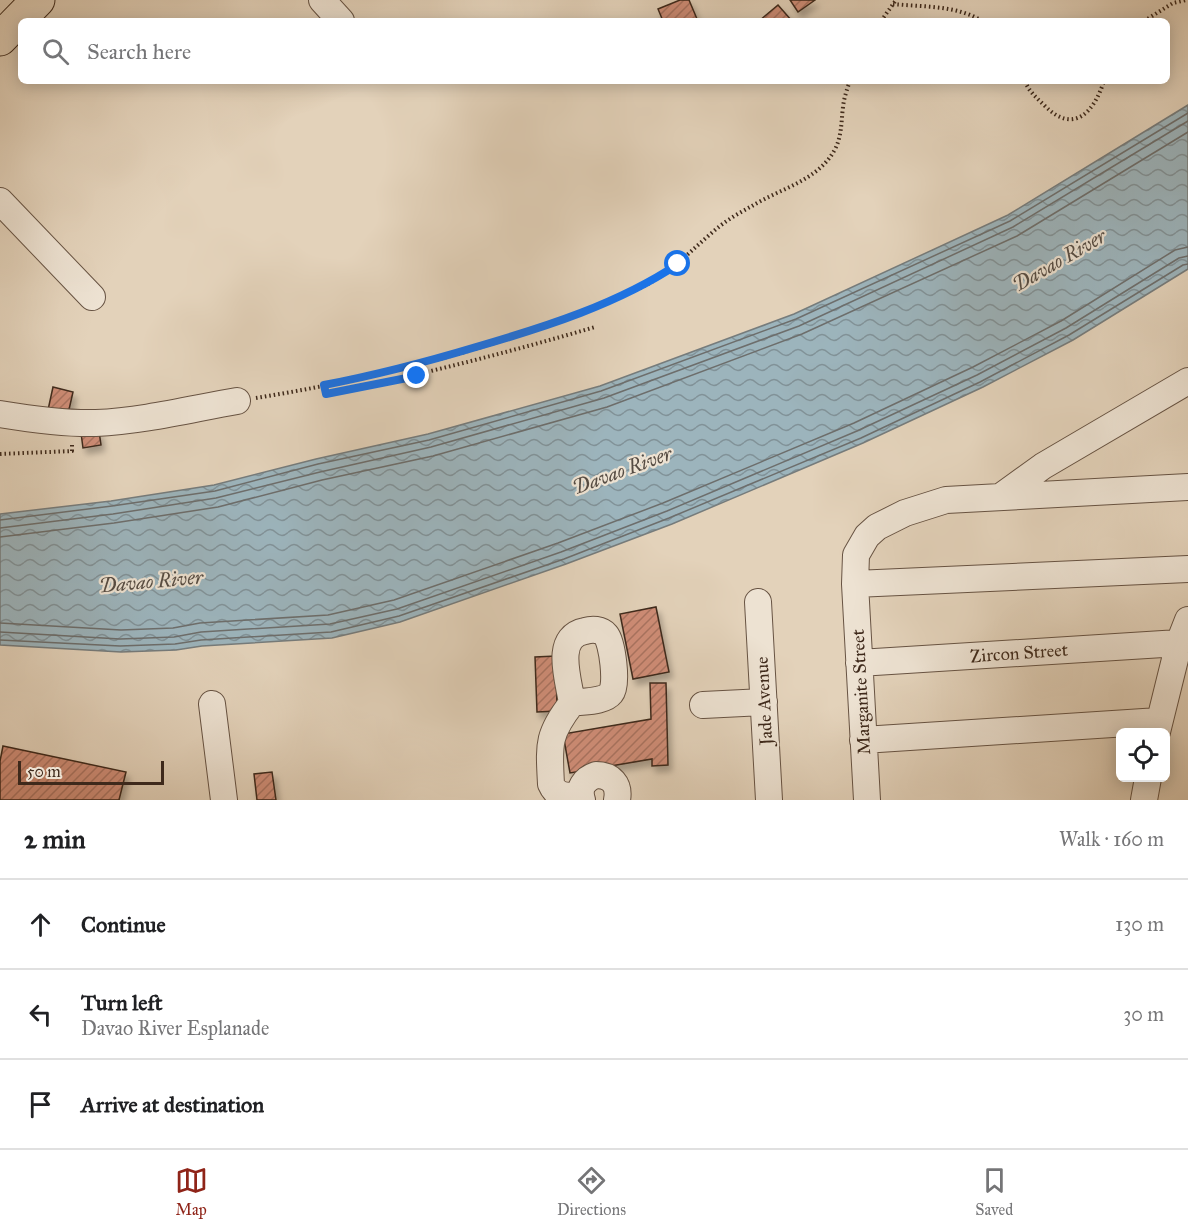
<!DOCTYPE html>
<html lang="en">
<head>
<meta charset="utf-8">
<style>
	:root { --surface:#fff; --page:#f6f6f6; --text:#202124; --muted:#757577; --line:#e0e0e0; --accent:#8f2418 }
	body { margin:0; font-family:"IM FELL Great Primer",serif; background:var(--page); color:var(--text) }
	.controls { position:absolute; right:18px; bottom:18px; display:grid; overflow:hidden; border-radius:9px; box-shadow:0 3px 15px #0003 }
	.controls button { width:54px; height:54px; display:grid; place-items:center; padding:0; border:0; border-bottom:2px solid var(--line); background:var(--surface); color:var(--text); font:30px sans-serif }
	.scale { position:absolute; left:18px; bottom:15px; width:146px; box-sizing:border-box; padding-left:6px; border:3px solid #3e291b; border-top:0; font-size:16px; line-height:21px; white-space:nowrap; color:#3e291b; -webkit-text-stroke:4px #ede2d2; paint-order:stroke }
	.stop { position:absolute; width:18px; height:18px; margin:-14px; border:4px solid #1a73e8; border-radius:50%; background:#fff }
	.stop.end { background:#1a73e8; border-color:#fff; box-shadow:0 2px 6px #0008 }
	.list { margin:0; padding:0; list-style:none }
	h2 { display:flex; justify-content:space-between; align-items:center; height:78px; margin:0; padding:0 24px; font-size:26px }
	h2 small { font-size:20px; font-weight:400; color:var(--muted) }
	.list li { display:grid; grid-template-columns:39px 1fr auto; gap:18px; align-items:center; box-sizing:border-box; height:90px; padding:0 24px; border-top:2px solid var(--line) }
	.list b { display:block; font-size:22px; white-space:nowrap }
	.list p { margin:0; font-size:20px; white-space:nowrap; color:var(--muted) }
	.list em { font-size:20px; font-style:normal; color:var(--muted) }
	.icon { flex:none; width:33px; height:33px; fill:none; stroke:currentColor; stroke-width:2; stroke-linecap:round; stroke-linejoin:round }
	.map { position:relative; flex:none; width:1188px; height:800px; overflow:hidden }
	.search { position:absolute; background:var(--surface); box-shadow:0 3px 15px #0003; left:18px; right:18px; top:18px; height:66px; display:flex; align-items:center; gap:15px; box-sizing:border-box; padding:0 21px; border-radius:9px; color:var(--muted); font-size:22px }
	.sheet { height:348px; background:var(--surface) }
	nav { display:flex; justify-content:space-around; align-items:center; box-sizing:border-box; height:84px; border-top:2px solid var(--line); background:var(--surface); font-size:16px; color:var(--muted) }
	nav a { display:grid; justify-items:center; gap:3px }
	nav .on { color:var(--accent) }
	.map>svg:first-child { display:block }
	.water { fill:url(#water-waves); stroke:#767c7c; stroke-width:1.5 }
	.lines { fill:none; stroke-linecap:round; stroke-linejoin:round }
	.shore { stroke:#6d6e6c; stroke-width:1.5 }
	.building { fill:url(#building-hatch); stroke:#3e291b; stroke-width:1.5; filter:url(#shadow) }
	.minor-casing { stroke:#675343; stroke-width:28 }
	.highway-casing { stroke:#3e291b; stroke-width:35 }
	.path { stroke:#3e291b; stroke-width:4; stroke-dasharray:1.5 3; stroke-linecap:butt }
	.minor { stroke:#ede2d2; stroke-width:26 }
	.highway { stroke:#e3d2ba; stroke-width:33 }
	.route { stroke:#1a73e8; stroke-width:8 }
	.labels { text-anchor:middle; stroke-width:4.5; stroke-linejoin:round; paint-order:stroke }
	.street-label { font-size:18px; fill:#3e291b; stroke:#ede2d2 }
	.water-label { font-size:20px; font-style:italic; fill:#564c43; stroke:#ede2d2 }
</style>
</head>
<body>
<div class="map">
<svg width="1188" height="800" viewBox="0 0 1188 800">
	<defs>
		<pattern id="water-waves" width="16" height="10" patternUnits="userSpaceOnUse" patternTransform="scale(1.5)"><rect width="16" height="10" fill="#9cb4bc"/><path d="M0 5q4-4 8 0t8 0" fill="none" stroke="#819298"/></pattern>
		<pattern id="building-hatch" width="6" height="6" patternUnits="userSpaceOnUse" patternTransform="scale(1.5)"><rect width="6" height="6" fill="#cf8d77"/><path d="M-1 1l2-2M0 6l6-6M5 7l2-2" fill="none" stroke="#a97361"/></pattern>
		<filter id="shadow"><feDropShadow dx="3.5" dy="6" stdDeviation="3" flood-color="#0004"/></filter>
	</defs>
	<rect width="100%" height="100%" fill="#e3d2ba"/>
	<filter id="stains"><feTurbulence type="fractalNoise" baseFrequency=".00333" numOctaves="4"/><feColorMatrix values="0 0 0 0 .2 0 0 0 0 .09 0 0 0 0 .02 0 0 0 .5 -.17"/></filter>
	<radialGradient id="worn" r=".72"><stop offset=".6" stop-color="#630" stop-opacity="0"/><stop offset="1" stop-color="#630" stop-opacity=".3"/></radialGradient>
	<!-- water -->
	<path class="water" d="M1188,105V269L1073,340L983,387L863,443L672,524L566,564L400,622L332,638L202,646L176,650L121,652L0,645V514L111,501L214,485L316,459L428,434L600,386L794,314L1008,215Z"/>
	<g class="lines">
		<!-- shore -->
		<path class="shore" d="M0,520L112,506L215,491L318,464L429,440L601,391L796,319L1010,221L1188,113
			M0,528L113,514L216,498L320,472L431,447L604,398L799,326L1013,227L1188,121
			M0,537L114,523L218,507L322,480L433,456L607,407L802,334L1017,236L1188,132
			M0,623L121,630L173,628L200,623L328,615L394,600L558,543L663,503L854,423L973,367L1061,321L1175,250L1188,247
			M0,632L120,639L174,637L201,632L330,624L397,609L561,552L667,511L857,431L977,375L1066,328L1179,258L1188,256
			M0,640L120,646L175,644L201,640L331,632L399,616L564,559L669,518L861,438L980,382L1069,335L1183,265L1188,264"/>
	</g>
	<!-- building -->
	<path class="building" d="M680,0H689L697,19L694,21H663L658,9Z
		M790,0H815L798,12Z
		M778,5L792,21H759Z
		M53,387L73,392L68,414L48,410Z
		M99,431L101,445L83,448L81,433Z
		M656,607L669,672L633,679L620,614Z
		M556,656L557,711L537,712L535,657Z
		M650,683H666L668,765L652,766V759L570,773L563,734L651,719Z
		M3,746L126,772L119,800H0V761Z
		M272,772L276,800H257L254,774Z"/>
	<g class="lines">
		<defs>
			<path id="minor" d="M322,0L341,21
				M0,201L92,297
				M0,414C31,419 65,424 96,423C143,421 191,409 237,401
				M1000,497L1043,466L1188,381
				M855,584L1188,569
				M758,602L769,800
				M859,663L1179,643
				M572,703C569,681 553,637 585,631C592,629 601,629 606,635C612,642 618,685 611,693C604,702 583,701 572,703C547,735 549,745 551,784C557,798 568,796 580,795
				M212,704L224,800
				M703,705L764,702
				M1157,732L1179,643L1188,620
				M863,740L1159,721
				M582,800C578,788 584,779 596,775C611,775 620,784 617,800
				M867,800L855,584L856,555L867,536L877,527L905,513L946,500L1188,487
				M1144,800L1148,778"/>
			<path id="highway" d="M0,39L38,0"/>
		</defs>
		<!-- minor casing -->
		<use href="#minor" class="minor-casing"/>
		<!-- highway casing -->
		<use href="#highway" class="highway-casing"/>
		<!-- path -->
		<path class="path" d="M893,4C922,7 957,5 982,21
			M881,21L896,0
			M1144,21L1173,3L1186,0
			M1025,81C1029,92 1037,98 1045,106C1074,135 1094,112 1104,81
			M325,385L326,394C417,376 506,353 595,327
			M256,398C366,380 481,353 584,311C608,301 633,293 655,280C677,266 694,248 714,231C725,221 739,213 752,206C779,189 817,181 834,151C842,137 841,123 843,107C844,98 847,89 850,81
			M0,454L72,451V444"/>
		<!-- minor -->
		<use href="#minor" class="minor"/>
		<!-- highway -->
		<use href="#highway" class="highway"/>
	</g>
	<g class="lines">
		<!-- route -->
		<path class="route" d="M417,376L326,394L324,385C376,375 426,362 476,347C545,327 618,304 678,264"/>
	</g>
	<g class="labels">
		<!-- street labels -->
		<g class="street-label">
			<text transform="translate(1019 653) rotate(-4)" y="6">Zircon Street</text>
			<text transform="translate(861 692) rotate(-93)" y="6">Marganite Street</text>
			<text transform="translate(764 701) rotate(-93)" y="6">Jade Avenue</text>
		</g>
		<!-- water labels -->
		<g class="water-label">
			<text transform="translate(1059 260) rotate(-30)" y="7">Davao River</text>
			<text transform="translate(622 470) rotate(-20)" y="7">Davao River</text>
			<text transform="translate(151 581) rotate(-5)" y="7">Davao River</text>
		</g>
	</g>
	<rect width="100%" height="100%" filter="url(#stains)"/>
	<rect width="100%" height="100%" fill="url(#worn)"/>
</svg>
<div class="controls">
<button><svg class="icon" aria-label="locate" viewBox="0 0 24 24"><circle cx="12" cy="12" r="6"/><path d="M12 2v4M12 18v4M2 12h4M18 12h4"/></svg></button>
</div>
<div class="scale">50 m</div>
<div class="stop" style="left:678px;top:264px"></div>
<div class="stop end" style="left:417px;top:376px"></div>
<div class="search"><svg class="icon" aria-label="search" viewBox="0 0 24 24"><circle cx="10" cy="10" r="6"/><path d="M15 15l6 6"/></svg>Search here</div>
</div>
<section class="sheet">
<h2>2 min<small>Walk · 160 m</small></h2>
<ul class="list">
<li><svg class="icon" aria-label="ahead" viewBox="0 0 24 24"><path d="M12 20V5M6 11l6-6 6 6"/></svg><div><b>Continue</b></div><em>130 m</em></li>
<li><svg class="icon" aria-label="left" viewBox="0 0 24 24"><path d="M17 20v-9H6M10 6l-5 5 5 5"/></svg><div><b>Turn left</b><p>Davao River Esplanade</p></div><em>30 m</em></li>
<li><svg class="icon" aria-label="arrive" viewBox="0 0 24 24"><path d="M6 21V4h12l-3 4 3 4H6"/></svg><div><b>Arrive at destination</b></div></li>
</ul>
</section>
<nav>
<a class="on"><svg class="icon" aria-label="map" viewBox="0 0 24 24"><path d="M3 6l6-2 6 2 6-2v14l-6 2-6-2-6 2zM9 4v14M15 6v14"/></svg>Map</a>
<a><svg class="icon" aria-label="directions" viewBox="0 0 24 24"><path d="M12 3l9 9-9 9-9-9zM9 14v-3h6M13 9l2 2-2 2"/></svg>Directions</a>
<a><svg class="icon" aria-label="saved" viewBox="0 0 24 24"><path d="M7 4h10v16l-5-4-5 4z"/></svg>Saved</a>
</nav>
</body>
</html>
